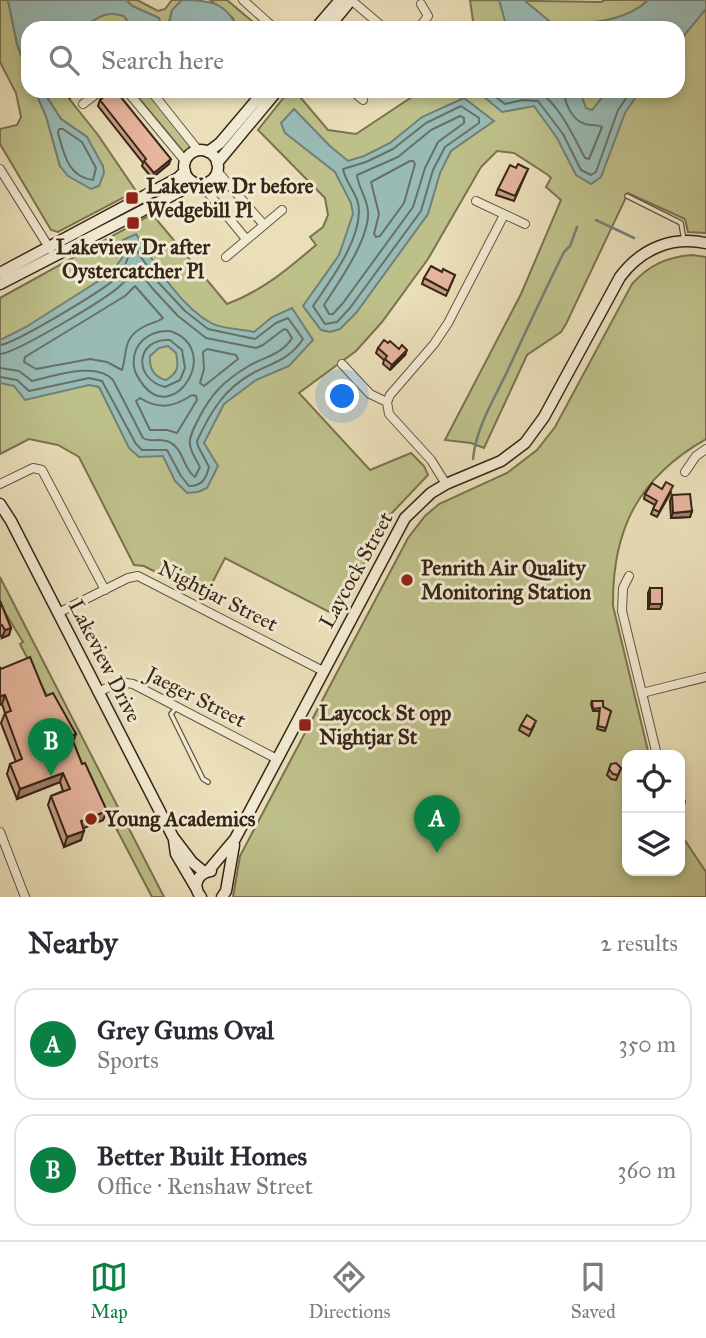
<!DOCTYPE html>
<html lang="en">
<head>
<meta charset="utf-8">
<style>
	:root { --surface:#fff; --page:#f7f7f7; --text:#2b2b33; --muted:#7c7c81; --line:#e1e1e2; --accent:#0b8043 }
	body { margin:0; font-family:"IM FELL Great Primer",serif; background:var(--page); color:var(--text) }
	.controls { position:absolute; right:21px; bottom:21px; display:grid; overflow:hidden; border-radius:14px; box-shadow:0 4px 10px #0003 }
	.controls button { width:63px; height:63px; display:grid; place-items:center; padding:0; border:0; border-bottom:2px solid var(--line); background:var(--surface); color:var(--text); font:35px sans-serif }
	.you { position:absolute; left:343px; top:397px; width:24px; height:24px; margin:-18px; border:5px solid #fff; border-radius:50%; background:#1a73e8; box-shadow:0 0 0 10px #1a73e833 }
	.badge { display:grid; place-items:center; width:46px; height:46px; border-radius:50%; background:var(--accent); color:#fff; font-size:23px; font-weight:700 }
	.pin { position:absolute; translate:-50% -58px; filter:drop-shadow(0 2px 4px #0008) }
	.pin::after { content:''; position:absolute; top:37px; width:24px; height:21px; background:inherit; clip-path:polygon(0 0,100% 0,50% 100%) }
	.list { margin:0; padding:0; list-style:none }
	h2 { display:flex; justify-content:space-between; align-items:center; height:91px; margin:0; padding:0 28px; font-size:30px }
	h2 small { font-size:23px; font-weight:400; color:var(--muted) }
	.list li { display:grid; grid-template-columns:46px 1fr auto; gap:21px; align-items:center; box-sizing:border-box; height:112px; margin:0 14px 14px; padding:0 14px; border:2px solid var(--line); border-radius:21px }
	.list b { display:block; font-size:26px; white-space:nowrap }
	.list p { margin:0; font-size:23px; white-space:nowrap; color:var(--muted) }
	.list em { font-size:23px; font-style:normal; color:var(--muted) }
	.icon { flex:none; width:38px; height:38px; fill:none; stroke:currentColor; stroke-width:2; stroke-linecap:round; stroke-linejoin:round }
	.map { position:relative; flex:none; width:706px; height:897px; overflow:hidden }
	.search { position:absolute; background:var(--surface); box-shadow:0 4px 10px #0003; left:21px; right:21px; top:21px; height:77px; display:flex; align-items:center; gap:18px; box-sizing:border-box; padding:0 24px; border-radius:21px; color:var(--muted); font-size:26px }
	.sheet { height:343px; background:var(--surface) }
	nav { display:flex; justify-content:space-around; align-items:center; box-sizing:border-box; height:98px; border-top:2px solid var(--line); background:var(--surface); font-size:19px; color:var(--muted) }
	nav a { display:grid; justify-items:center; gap:4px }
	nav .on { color:var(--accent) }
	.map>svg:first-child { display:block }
	.green { fill:#bec08a; stroke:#7a7250; stroke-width:2 }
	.water { fill:#99bbb6; stroke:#727f76; stroke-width:2; fill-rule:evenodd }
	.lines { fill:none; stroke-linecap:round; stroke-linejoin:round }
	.shore { stroke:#687066; stroke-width:2 }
	.stream { stroke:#727f76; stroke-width:2.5 }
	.lane-casing { stroke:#645440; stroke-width:6 }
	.street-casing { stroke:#645440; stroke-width:10 }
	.secondary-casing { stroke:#372517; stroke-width:13 }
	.lane { stroke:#f1ead2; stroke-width:3.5 }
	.street { stroke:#f1ead2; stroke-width:8 }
	.secondary { stroke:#f1ead2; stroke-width:10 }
	.wall { fill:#c79d88; stroke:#372517; stroke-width:2 }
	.shaded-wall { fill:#a27f6f; stroke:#372517; stroke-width:2 }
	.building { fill:#e7b69e; stroke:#372517; stroke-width:2 }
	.poi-dot { fill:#8f2418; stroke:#f1ead2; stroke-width:2.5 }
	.labels { text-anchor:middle; stroke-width:6; stroke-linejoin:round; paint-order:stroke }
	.poi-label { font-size:21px; font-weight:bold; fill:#372517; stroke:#f1ead2; text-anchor:start }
	.street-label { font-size:21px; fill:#372517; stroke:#f1ead2 }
</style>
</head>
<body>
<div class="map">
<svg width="706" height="897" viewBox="0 0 706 897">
	<rect width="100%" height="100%" fill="#eadfb9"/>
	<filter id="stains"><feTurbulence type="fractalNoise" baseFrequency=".00286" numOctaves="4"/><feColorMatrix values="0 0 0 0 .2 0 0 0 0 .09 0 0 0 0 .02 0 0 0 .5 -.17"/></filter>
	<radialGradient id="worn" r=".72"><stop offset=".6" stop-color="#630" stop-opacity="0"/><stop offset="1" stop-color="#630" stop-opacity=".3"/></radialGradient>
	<!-- green -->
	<path class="green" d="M0,0H8L17,44L28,73V91H35L46,116L60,166L87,137L61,119L43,91H63L98,135L136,191L58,232L51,230L0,144V129L17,125L21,117L16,93L0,62Z
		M126,0H137L158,11L165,9L172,0H182L172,11L167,28H161L159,18L132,6Z
		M210,0H227L260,28H237L233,18Z
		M470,0L601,2L605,0H706V233L688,232L685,219L628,193L566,324L561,332L527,355L484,448L471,443L445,440L521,294L561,200L546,187L551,178L548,175L514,153L497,151L481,167L428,259L382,322L356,351L299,393L370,470L411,453L424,466L428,475L389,516L337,616L225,558L205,597L144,566L134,565L79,457L58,445L29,439L0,454V298L152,214L227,304C262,291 288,269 316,245L310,237L323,227L328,215L325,198L258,130L289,91H295L328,130L356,134L421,91H678V28H474Z
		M113,13L124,16L132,28H77L97,16Z
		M133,91H148L193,147L185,154Z
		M692,255L706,257V439C639,477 612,529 613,606L649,755H627V871H680V833L706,872V897H233L240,856L408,538L425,516L439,504L507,473L537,450L555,427L632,284C649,265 667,257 692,255Z
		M0,577L164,897H152L20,644L23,642L0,604Z"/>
	<!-- water -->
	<path class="water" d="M8,0H126L132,6L159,18L161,28H132L124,16C100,9 98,22 78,27C63,31 43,28 28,28V73L17,44Z
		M182,0C207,0 226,1 237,28H168L172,10Z
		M499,0H524L554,25C585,23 625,23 648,0H706V9L678,43V28H507Z
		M35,91H43L61,119L87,137L103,166L104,173L99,186L91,189L68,176L60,166L46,116Z
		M477,91H580L586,108L592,110L604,95V91H640L625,113L601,177L591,184L576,175L557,138L534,106L502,112Z
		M464,98L494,121L451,151L440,173L428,214L356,313L340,329L330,332L321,330L303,306L339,255L353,214L351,203L335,172L285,133L281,123L294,109L330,146L348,161L364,156L390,143L422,117Z
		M136,234C155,264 179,305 211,323C222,329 241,329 254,332L272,317L292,308L313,340L289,366L256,380L224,404L204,443L218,466L207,488L198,492L187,493L175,481L163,456L139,457L129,448L99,387L89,385L25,400L14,386L0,383V340L26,327L111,273L122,258L123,240ZM168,346L176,353C179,367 178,373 166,380C154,377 149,369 150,356L159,348Z"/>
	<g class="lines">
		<!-- shore -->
		<path class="shore" d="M488,91L505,104L523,100L538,101L563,134L581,170L591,175L596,172L618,110L631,91
			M537,91C557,100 575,139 585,158L589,159L602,127C596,124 592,126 585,124C572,120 565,104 564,91
			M461,106L479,118V123L445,147L433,170L421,211L350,308L337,322L325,324L313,306C330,281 365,235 358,203C355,191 345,181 343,169L366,162L393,149L426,123Z
			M460,116L464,118V123L438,142L425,168L413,207L343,303L333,314H329L324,305C338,283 370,239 368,211C367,198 358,187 357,175L398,157L431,130Z
			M59,129H63L82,142L96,168L93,180C68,177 64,154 58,133Z
			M410,161H413L415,164L404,203L380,236L376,237L374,234L379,214L371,182Z
			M135,286L163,318C158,322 150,323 143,327C122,339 128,350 122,370L107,362L90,359L36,369L24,362L25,357L125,296Z
			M170,331C223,349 175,424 144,386C140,381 135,374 134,367C131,344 149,330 170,331Z
			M170,340L182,350L185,368L180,380L165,387C133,379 135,338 170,340Z
			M0,345C14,344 106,289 117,277C125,268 129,259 129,248L133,245L158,282L185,311L208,329L255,339L276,323L288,318L303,339C289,360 274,362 253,373C224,389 211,411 197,441L198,446L209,467C206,479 202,486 189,486L181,476L167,450H142L136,444L102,381L89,378L29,391L17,380L0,377
			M207,349L236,355L238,359L204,386L200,383L204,369L203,352Z
			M0,354C16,353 110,297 122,284C128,279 131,272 136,267L152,288L178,316L206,338L256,348L263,345L284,329L287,330L292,338C282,355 263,357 247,367C224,381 211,394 199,418C186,443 187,443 200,467L195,477C183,469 184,450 171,443C162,437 151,443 143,438L113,380C97,361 54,376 32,381L19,371L0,368
			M192,395L196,396L197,400L177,433L167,430H150L136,401L140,398C159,410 174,407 192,395Z"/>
		<!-- stream -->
		<path class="stream" d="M596,220L634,238
			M473,459C476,428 493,401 506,374C525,333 544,292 564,252L570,246L577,227"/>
		<defs>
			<path id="lane" d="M627,196L681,223L684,240
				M176,708L171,714L203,779L208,782"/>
			<path id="street" d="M243,0L274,28
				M351,0L384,28
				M419,28L428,16L421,4
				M127,91L185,161
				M151,91L198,150
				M352,91L363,100
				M83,104L100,91
				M0,169L50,249
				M217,171L264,225
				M201,184L246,239
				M476,201L525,224
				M226,257L282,210
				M342,364L370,394L387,402
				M685,472L696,456L706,449
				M0,484L33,468L42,470L105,590
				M446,484L431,460L389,414L387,402L390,395L434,344L448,323L504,215
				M629,576L623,588L622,611L657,755
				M58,613L128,578L138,576L323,671
				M98,692L120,682L133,684L277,759
				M642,693L706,677
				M680,801L681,802
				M0,832L25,897"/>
			<path id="secondary" d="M316,28L340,0
				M328,28L351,0
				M184 167a17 17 0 1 1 34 0a17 17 0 1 1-34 0Z
				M208,152L220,143L264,91
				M217,163L277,91
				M0,273L178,178L185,171
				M0,284L196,183
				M0,504L11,521L173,837L192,862L204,872
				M174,840L176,854L196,888
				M208,871L235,839L405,518L431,493L446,484L501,461L525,443L544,417L620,277C641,249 671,236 706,243
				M201,897C192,886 197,873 211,871
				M222,897L226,891L234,845"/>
		</defs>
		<!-- lane casing -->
		<use href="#lane" class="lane-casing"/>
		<!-- street casing -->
		<use href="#street" class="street-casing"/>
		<!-- secondary casing -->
		<use href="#secondary" class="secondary-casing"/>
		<!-- lane -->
		<use href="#lane" class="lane"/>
		<!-- street -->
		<use href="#street" class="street"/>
		<!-- secondary -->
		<use href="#secondary" class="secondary"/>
	</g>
	<!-- wall -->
	<path class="wall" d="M64,91H78L70,98Z
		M100,100L169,164L152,178L142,166L143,163L98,106Z
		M516,168L528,169L514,201L496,195L498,189Z
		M442,272L455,275L446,296L422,284L424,278Z
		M378,348L405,355L390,370L383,364L384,360L376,353Z
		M662,489L671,492L657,517L651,514L655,505L644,499L645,494Z
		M672,495L692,511L690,517L671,518L670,501Z
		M650,588L662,604L660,609H648V593Z
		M0,601L11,628L9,635L2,638L0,634Z
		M1,669L46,696L76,734L73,742L82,764L107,811L103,820L83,828L81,840L64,847L48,805L51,796L63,791L60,782L17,799L7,774L10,764L16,762L1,723L5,713L2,704Z
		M592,701L611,711L605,731L597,729L600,711H593L591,704Z
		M521,725L534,726L529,736L519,730Z
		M611,764L621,768L616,780L611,779L607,775Z"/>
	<!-- shaded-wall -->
	<path class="shaded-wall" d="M171,159L169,164L152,178L154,173Z
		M407,350L405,355L390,370L392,365Z
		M692,511L690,517L671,518L673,513Z
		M650,604H662L660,609H648Z
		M11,628L9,635L2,638L5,630Z
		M5,695L2,704L0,705V696Z
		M63,773L60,782L17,799L20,789Z
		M107,811L103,820L77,831L81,821Z
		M84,831L81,840L64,847L67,837Z"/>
	<!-- building -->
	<path class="building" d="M111,91H116L171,159L154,173L144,161L146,159L100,100Z
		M518,164L528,169L515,196L498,189L510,165L516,168Z
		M431,266L442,272L443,269L455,275L448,291L424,278Z
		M384,340L388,343L390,341L399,349L402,345L407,350L392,365L385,359L387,356L378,348Z
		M666,482L673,486L659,512L653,509L657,501L645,494L652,483L662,489Z
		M690,494L692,511L673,513L672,495Z
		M650,588H662V604H650Z
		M0,601L11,628L5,630L2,625L0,626Z
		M30,657L46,696L53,693L76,734L71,736L82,764L85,763L107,811L81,821L84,831L67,837L51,796L70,789L63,773L20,789L10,764L22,759L5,713L11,711L5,695L0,696V667L1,669Z
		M592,701H603V707L611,711L606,728L598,726L600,708L593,709Z
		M527,715L536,721L531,730L521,725Z
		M616,763L621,768L618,775L613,774L609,769L611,764Z"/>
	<!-- markers -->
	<g class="poi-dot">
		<rect x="125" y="191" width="14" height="14" rx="3.5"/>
		<rect x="126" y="216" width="14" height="14" rx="3.5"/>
		<circle cx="407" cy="580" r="7"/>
		<rect x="298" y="718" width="14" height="14" rx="3.5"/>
		<circle cx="91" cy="819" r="7"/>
	</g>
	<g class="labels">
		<!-- poi labels -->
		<g class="poi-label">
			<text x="146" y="193">Lakeview Dr before<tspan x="146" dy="24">Wedgebill Pl</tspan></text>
			<text x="133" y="254" text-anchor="middle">Lakeview Dr after<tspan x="133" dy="24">Oystercatcher Pl</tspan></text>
			<text x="421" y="575">Penrith Air Quality<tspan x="421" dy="24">Monitoring Station</tspan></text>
			<text x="319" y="720">Laycock St opp<tspan x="319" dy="24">Nightjar St</tspan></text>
			<text x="105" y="826">Young Academics</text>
		</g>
		<!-- street labels -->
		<g class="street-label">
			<text transform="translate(356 570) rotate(-61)" y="7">Laycock Street</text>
			<text transform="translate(218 596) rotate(27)" y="7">Nightjar Street</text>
			<text transform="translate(105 661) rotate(63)" y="7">Lakeview Drive</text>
			<text transform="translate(196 697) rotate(27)" y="7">Jaeger Street</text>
		</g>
	</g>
	<rect width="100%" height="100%" filter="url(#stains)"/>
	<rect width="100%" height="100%" fill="url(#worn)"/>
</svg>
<div class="controls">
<button><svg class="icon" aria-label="locate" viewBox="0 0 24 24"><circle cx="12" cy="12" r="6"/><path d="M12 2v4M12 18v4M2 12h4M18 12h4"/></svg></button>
<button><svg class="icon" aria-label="layers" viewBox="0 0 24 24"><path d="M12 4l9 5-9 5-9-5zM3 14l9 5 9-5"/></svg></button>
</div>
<div class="you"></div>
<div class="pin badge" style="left:437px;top:853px">A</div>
<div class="pin badge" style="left:51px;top:776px">B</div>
<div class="search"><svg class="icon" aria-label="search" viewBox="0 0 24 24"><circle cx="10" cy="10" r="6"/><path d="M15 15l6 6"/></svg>Search here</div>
</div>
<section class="sheet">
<h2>Nearby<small>2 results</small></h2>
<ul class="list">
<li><span class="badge">A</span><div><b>Grey Gums Oval</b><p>Sports</p></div><em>350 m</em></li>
<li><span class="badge">B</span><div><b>Better Built Homes</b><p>Office · Renshaw Street</p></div><em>360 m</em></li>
</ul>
</section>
<nav>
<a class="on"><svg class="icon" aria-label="map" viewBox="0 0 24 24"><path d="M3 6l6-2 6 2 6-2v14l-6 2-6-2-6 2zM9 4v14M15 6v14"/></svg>Map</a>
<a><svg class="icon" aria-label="directions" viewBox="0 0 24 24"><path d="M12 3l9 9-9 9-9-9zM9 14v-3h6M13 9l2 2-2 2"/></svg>Directions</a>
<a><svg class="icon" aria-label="saved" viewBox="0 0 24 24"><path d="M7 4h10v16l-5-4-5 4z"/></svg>Saved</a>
</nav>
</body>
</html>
